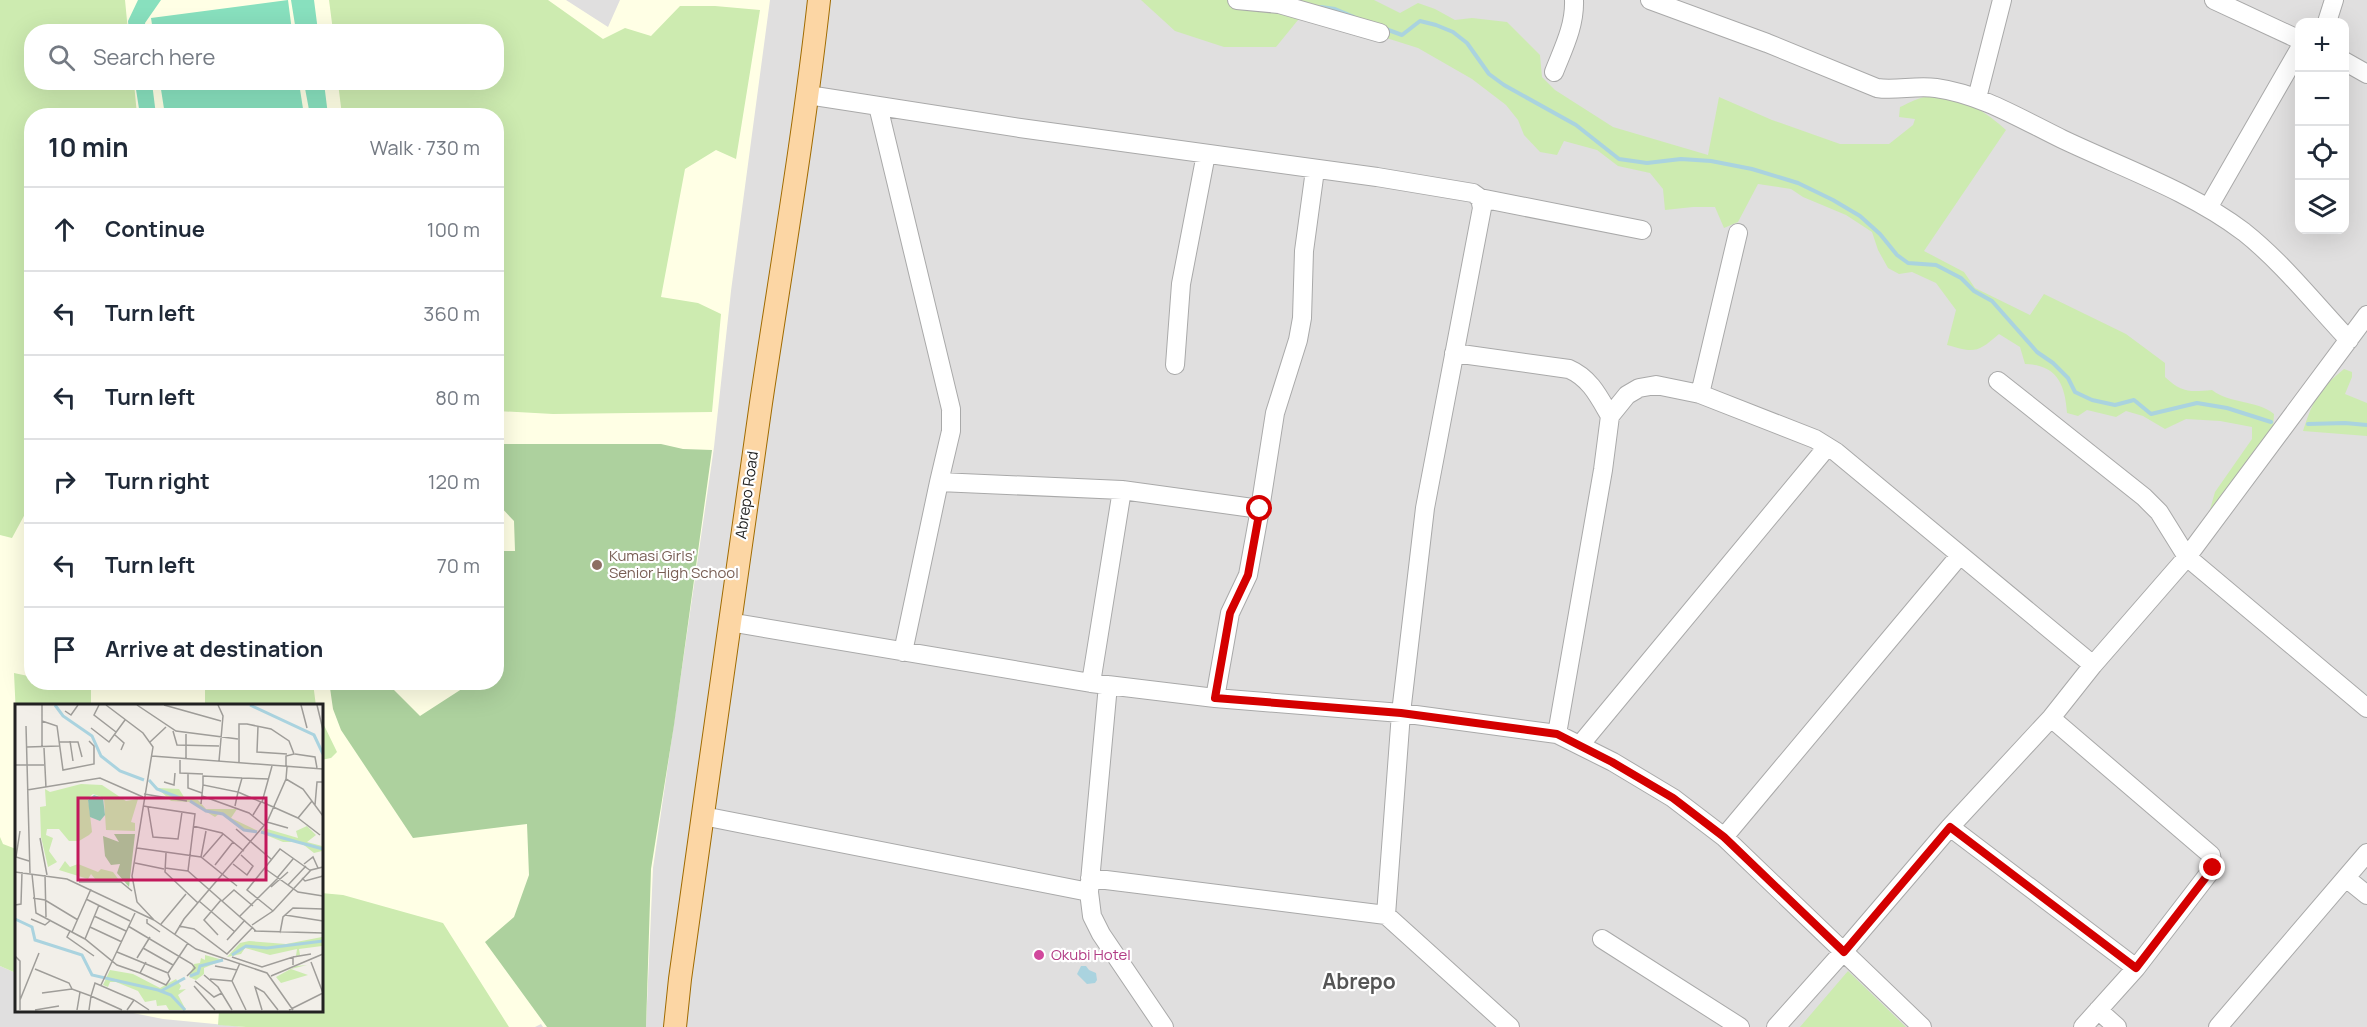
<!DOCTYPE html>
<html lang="en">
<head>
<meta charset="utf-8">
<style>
	:root { --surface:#fff; --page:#f2f2f3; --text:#1f2937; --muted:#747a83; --line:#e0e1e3 }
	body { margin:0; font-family:Manrope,sans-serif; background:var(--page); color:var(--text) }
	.controls { position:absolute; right:18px; top:18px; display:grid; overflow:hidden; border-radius:12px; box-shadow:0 6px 24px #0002 }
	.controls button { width:54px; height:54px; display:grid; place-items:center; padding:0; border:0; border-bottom:2px solid var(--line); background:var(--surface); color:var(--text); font:30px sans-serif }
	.stop { position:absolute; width:18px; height:18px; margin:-14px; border:4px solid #d40000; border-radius:50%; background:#fff }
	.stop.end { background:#d40000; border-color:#fff; box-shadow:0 2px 6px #0008 }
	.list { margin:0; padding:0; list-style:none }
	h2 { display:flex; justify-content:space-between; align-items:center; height:78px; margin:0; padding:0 24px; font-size:26px }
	h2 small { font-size:20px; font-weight:400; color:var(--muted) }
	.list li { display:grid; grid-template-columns:39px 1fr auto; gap:18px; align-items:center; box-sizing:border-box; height:84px; padding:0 24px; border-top:2px solid var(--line) }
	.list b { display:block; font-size:22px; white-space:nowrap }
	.list em { font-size:20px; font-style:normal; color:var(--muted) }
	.icon { flex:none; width:33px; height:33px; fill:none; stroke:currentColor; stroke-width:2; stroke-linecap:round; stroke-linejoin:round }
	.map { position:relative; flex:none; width:2367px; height:1027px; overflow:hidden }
	.search { position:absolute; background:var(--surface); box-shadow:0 6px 24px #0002; left:24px; top:24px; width:480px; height:66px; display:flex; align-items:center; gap:15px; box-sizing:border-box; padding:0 21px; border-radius:24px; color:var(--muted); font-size:22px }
	.panel { position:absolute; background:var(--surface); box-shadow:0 6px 24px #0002; left:24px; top:108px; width:480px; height:582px; border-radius:24px }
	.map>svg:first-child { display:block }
	.residential { fill:#e0dfdf; fill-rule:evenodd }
	.education { fill:#ffffe5; fill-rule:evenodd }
	.grass { fill:#cdebb0 }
	.forest { fill:#add19e }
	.pitch { fill:#88e0be }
	.water { fill:#aad3df }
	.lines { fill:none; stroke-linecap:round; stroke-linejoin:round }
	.stream { stroke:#aad3df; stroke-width:4 }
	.minor-casing { stroke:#a9a9a9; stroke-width:20 }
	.major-casing { stroke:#a06b00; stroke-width:24 }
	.minor { stroke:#fff; stroke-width:18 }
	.major { stroke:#fcd6a4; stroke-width:22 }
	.route { stroke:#d40000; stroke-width:8 }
	.education-dot { fill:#8d6e63; stroke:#fff; stroke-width:2 }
	.hotel-dot { fill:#d1479c; stroke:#fff; stroke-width:2 }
	.labels { text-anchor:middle; stroke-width:4.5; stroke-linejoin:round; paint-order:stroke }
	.street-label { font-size:15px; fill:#222; stroke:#fff }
	.education-label { font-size:15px; fill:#785e54; stroke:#fff; text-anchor:start }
	.hotel-label { font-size:15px; fill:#b23c85; stroke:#fff; text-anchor:start }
	.district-label { font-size:21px; font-weight:bold; fill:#555; stroke:#fff }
	.inset-river { fill:none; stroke:#aad3df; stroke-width:3 }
	.inset-road { fill:none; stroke:#9f9d99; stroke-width:1.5 }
	.view { fill:#c2185b; fill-opacity:0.15; stroke:#c2185b; stroke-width:3 }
	.inset-edge { fill:none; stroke:#222; stroke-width:3 }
</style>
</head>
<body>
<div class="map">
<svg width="2367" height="1027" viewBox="0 0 2367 1027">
	<rect width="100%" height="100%" fill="#f2efe9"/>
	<!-- residential -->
	<path class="residential" d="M0,0H2367V1027H0ZM2300,22H2344V230H2300ZM32,32H496V82H32ZM32,116H496V682H32ZM16,706H321V1010H16Z"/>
	<!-- education -->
	<path class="education" d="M0,0H566L608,27L620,0H770L731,291L714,447L653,868L646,1027H543L541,1024L535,1027H246L163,1019L123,1011L321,1010V706H16V973L0,966ZM32,32H496V82H32ZM32,116H496V682H32Z"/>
	<!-- grass -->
	<path class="grass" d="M0,0H125L128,31L32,32V82L134,83L137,115L32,116V501L12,538L0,535Z
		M329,0H548L603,39L625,28L651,36L680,6H715L760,10L736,159L716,150L685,169L661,297L698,303L721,314L712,412L553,414L497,411L496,116L342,115L338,83L496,82V32L333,31Z
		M1141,0H1374L1400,13L1418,3L1435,9L1455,20L1472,18L1507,22L1540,55L1542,77L1555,90L1613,127L1708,155L1719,97L1772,120L1840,144H1889L1913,125L1915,119L1899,117L1900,107C1909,103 1921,96 1931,96C1959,94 1986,112 2006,130L1924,251L1964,272L1975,288L2030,315L2044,294L2126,334L2165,363V377C2182,393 2190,392 2212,390C2230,404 2257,400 2274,414L2273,428L2209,513L2215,492L2252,439V427L2220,421L2186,419L2165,429L2143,416L2126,411L2116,417L2087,410L2078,416L2067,413C2065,384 2057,365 2025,364L2020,347L1999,334C1977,353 1975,353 1947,345L1956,310L1936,283L1912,272L1899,274L1888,268L1878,250L1872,232L1846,215L1803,197L1791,189L1758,184L1738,222L1724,228L1715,207H1693L1665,210L1663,189L1650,173L1618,166L1597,150L1564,141L1557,155L1540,152L1524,135L1518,120L1506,105L1472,79L1418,48L1317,16L1298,20L1276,47H1224L1175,31Z
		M2344,369L2352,372V377L2345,394L2367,403V436L2303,431C2313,400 2319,389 2344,369Z
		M14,673L28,676L32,684L91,683V706H16V716Z
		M205,683H313L316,706L205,705Z
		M321,719L337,752L331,758L321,760Z
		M0,837L3,844L16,849V973L0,966Z
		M321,893L343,895L443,923L509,1027H246L218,1025L219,1011L321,1010Z
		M1848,971L1906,1027H1800Z"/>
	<!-- forest -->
	<path class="forest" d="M497,444H661L683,449L712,450L674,725L651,869L646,1027H547L485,942L514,917L529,875L527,824L413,838L341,730L333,709L330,688L394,690L420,716L471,683L496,682L497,551H515L514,521L497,503Z"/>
	<!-- pitch -->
	<path class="pitch" d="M138,0H161L145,23L146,31H129L128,21Z
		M288,0L292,31H153L151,18Z
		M291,0H314L318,31H296Z
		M135,83H152L156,115H140Z
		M160,83H299L304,115H165Z
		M304,83H324L328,115H310Z"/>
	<!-- water -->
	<path class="water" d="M1081,966H1086L1089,970L1096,973L1097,980L1095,983L1087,984L1077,974Z"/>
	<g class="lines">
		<!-- stream -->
		<path class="stream" d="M1321,7L1335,9L1354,17
			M1383,28L1402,35L1420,21L1436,25L1453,32L1467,43L1489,74L1504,85L1576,125L1619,159L1647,163L1681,159L1711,161L1752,169L1798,183L1833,200L1860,216L1880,234L1897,255L1908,263L1936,265L1961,278L1974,291L1992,301L2037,352L2053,363L2068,378L2075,392L2092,400L2115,405L2134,400L2151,414L2197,403L2227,408L2271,422
			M2308,424L2345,423L2367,425"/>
		<defs>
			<path id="minor" d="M1237,0L1279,4L1380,33
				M1650,0L1767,43L1877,88C1896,91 1916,85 1936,88C1980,94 2021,119 2062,139C2123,168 2190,191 2244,232C2283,263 2315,304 2349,340
				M2214,0L2300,40
				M2327,22L2334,0
				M2344,61L2367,74
				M1554,72C1563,49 1575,26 1574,0
				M808,95L1020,128L1377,177L1473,193L1480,198L1482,208L1425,508L1401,713L1386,915L1510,1027
				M1977,98L2002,0
				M878,106L951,409V431L939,482L1122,490L1260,509L1275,413L1298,340L1302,318L1304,251L1315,170
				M1480,198L1642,230
				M2208,208L2300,48
				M1454,353L1569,369C1590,378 1599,397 1610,416
				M1175,365L1181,284L1206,154
				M1998,381L2144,497L2159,512L2187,557L2367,708
				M1700,394L1738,233
				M729,622L1091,683L1215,698L1401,713L1557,734L1613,762L1673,798L1724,837L1922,1027
				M903,652L939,482
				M1091,683L1122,490
				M1108,685L1089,892L1092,916L1101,934L1164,1027
				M1215,698L1230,613L1248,575L1260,509
				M1557,734L1603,470L1610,416L1627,395L1639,388L1656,385L1700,394L1815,439L1836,452L2093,665
				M1580,745L1827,447
				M703,816L1089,892
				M1950,827L2136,968L2213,868L2211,855L2051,718
				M1724,837L1960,555
				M1090,878L1386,915
				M2346,878L2367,895
				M1602,939L1740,1027
				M2098,1010L2117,1027
				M1776,1027L1843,952L1950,827L2051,718L2093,665L2187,557L2367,315
				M2083,1027L2136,968
				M2218,1027L2367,853"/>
			<path id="major" d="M675,1027L680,979C707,787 733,595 761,403C781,269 804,135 819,0"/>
		</defs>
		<!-- minor casing -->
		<use href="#minor" class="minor-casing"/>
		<!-- major casing -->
		<use href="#major" class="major-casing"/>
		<!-- minor -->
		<use href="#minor" class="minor"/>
		<!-- major -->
		<use href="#major" class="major"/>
	</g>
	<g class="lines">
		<!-- route -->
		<path class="route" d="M1260,509L1248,575L1230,613L1215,698L1401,713L1557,734L1612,762L1673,798L1724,837L1844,952L1950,827L2136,968L2213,868"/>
	</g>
	<!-- markers -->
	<circle class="education-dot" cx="597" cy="565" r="6"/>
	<circle class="hotel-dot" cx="1039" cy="955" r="6"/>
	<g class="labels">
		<!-- street labels -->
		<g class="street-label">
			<text transform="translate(747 495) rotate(-82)" y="5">Abrepo Road</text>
		</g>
		<!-- education labels -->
		<g class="education-label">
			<text x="609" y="561">Kumasi Girls'<tspan x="609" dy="17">Senior High School</tspan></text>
		</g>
		<!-- hotel labels -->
		<g class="hotel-label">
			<text x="1051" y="960">Okubi Hotel</text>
		</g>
		<!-- district labels -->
		<g class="district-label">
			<text x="1359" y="989">Abrepo</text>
		</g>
	</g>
	<!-- overview -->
	<g transform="translate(15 704)">
		<rect width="308" height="308" fill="#f2efe9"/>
		<path d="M133,75L143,84L164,85L169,93L183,96L191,105H222L216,114L243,127H228L205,109L200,113L175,98L156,97ZM66,80L87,81L111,97L123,95L116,118L120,119V127L91,126L89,94L78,90L73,94L77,128L74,131L64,137H54L44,125H32L31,131L38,134L34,147L42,158L33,163L26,133L25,103L31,102L30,85L35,88ZM292,122L301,131L292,138L307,142V147L299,149L285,138H268L246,129L249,124L283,134L281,127ZM50,157L55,163L63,160L83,168L86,165L98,168L104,176H81L76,170L73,175L44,166ZM307,233V242L284,245L285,251L281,252L282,245L255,251L230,244L226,250L212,253L225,239L234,237L271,240ZM190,251L208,256L189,264V270L181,276L174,273L179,260L185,259L186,254L190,256ZM292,261L276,265L293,271L266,279L261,273L281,262ZM95,266L118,270L145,284L161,275L166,282L164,286L171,285L163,291L171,306H154L151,301L142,302L141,296L130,298L123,287L101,278H95L93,283L88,281Z" fill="#cdebb0"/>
		<path d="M99,130H120L114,183L102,169L105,160L96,161L90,152L88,132L104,138Z" fill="#add19e"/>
		<path d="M79,91L88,94L90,111L85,117L75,113L73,96Z" fill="#88e0be"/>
		<path class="inset-river" d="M40,1L48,12L77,32L86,52L105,67L129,76M235,1L299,31L308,50M134,76L142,85L165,94M175,97L191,107L208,110L229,126L242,128M246,128L308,145M0,215L17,223L20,236L67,251L77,271L143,286L156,291L170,306M217,251L231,242L252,244L308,237M175,272L183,269L185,262L208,256M146,287L170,274"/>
		<path class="inset-road" d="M84,1L79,11L101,28M91,1L128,29L138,43L117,172L122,198L139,216L181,245L252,269L278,306M122,1L161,27L223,35M149,1L206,17M203,1L208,12L204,57M286,1L292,24M302,1L308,26M50,7L56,11L63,1M27,17L42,22L48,66L79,60V42L74,37M11,22L15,169M243,22L242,48L272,50M76,24L94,38L110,16M158,27L162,41L204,42M100,31L109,39L106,46M55,37L58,57M44,38H63L67,53M135,38L151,23M12,43L44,42M27,43V1M29,44L31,84M280,50L300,53L302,64M137,52L308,65M165,56V69L188,70M171,56V30M224,58V20H232L256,25L274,37L279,50L271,52V63M0,61H29M257,62L247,98L283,114L297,97M173,69V84L187,89M271,75L288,85L308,112M149,78L159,81L160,69M12,86L85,74L128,93M129,90L172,97M187,92L234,109L249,121M186,100L188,81M300,101L302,78H308M128,102L180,110L173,167L241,227M220,102L223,88L188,81V72L227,74M133,103L138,133L163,135L167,108M238,111L246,98L223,88L227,74L254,75M283,114L305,131M252,118L273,124M178,122L207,129L229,147M221,125L256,155M5,127L1,153L14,157M25,134L32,171M122,144L186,153L222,182M151,149L150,168L183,199M186,153L191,127M188,153L208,130M120,159L149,165M218,160L232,171L238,162L226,151M289,160L298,153L303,164M200,161L218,138M150,164L173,167M249,164L283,188L308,192M0,168L52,175L139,216M17,170L21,209L70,235L102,261L125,269L131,258M30,171L31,213M262,174L278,155M287,174L290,177L308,172M64,178H106L117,187M273,181L291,162M256,183L273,168M18,194L30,196L63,216M71,195L115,217M184,197L220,228M207,197L219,186L238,202M0,201L6,200L7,168M258,207L232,186L265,145L296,167M270,211L308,217M79,212L111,227M224,213L263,174M16,215L30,221L36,216M132,215V219L145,228M146,220L171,190M237,221L258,207L296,166L308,163M113,222L177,260L180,264L172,272M164,222L179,225L212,250L238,223M75,223L107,238M55,227L52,233L79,252M239,227L308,229M57,228L76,185M265,229L268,213L278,204L308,205M160,230L169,215L252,118L271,75L272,63M203,231L189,216L206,196M70,235L84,201M212,236L230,216M128,244L158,261M102,248L153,269L173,239M0,252L5,257V306M217,253L247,263L278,253V261M278,253L296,250M122,254L135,233M296,258L308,289M225,259L217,277L231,306M200,262L222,266M20,265L54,279L57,285M125,269L151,281L155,275L153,270M189,271L203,283L217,306M256,272L308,250M195,275L217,277M180,277L199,293L207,289M86,281L120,209M179,282L200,306M27,289L57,285L76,292L74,306M5,296L24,249M20,306L44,302M62,306L65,288M107,306L76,292L80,279L119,296M112,306L119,296L134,306M247,306L240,283L249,288L263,306M274,306L308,289"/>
		<path class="view" d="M63,94H251V176H63Z"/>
		<rect width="308" height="308" class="inset-edge"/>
	</g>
</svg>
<div class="controls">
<button>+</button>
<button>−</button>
<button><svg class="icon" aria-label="locate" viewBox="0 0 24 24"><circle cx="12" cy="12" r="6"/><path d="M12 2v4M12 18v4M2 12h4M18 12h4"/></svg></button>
<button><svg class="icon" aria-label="layers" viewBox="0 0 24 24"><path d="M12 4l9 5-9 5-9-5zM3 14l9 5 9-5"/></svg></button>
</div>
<div class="stop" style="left:1260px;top:509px"></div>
<div class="stop end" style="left:2213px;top:868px"></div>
<div class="search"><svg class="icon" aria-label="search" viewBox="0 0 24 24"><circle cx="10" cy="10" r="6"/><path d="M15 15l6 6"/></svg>Search here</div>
<section class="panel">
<h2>10 min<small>Walk · 730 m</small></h2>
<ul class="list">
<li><svg class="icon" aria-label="ahead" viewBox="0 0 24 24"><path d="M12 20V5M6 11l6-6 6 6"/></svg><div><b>Continue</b></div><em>100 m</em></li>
<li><svg class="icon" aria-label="left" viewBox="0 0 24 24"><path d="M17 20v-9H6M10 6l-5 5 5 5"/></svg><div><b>Turn left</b></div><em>360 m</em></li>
<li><svg class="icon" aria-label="left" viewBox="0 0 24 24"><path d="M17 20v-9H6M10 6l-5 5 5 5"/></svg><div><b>Turn left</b></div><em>80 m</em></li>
<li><svg class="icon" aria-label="right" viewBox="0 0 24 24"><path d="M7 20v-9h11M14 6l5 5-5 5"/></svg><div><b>Turn right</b></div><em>120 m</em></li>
<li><svg class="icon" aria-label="left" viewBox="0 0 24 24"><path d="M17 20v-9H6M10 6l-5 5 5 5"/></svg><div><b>Turn left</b></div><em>70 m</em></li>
<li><svg class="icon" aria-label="arrive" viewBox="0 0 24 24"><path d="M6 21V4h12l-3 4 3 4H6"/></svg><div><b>Arrive at destination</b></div></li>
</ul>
</section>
</div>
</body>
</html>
